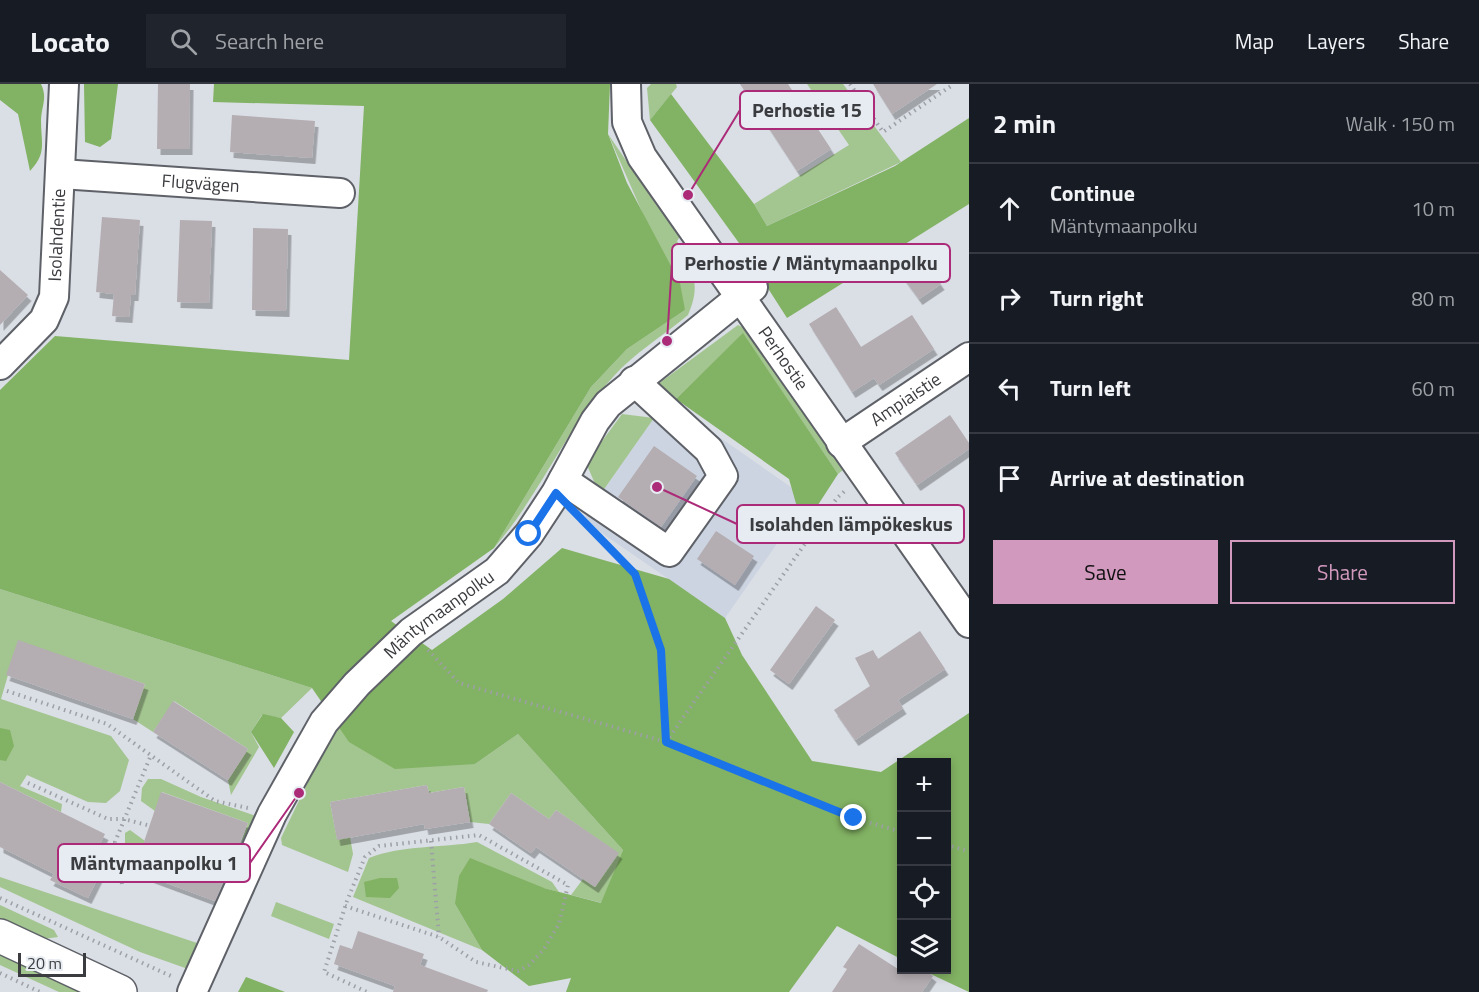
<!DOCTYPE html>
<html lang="en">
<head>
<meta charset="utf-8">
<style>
	:root { --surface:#171b24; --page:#20242c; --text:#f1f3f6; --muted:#9ea1a6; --line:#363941; --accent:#d299be }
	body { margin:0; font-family:"Titillium Web",sans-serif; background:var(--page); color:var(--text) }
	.controls { position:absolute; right:18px; bottom:18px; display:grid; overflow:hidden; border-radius:0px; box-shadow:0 3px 9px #0003 }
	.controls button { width:54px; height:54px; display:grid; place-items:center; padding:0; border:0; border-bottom:2px solid var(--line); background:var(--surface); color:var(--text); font:30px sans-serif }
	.scale { position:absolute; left:18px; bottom:15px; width:68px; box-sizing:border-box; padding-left:6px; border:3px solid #3a3c3f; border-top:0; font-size:16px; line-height:21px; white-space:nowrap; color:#3a3c3f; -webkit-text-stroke:4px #e7ecf2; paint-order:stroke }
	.stop { position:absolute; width:18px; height:18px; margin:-14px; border:4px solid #1a73e8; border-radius:50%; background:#fff }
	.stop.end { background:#1a73e8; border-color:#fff; box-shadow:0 2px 6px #0008 }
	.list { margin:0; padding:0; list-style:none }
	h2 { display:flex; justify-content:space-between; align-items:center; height:78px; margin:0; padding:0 24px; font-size:26px }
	h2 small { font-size:20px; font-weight:400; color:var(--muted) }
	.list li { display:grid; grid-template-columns:39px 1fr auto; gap:18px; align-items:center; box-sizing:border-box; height:90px; padding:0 24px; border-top:2px solid var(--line) }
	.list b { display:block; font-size:22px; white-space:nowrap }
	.list p { margin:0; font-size:20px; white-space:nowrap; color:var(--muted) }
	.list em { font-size:20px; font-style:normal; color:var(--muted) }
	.actions { display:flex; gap:12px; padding:18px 24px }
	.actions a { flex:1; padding:14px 0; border:2px solid var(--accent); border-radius:0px; text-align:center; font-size:21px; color:var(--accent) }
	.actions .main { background:var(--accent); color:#111 }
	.icon { flex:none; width:33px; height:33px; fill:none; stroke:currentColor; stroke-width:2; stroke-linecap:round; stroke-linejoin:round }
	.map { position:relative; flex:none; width:969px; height:908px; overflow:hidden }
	header { display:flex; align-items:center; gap:36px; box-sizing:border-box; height:84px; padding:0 30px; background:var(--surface); border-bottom:2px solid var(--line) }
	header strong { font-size:28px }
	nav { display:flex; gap:33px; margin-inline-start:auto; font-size:21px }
	.search { width:420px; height:54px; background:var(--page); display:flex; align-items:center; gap:15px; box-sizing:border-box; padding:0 21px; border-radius:0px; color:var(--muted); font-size:22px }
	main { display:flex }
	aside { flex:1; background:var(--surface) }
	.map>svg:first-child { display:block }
	.built { fill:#ccd4e1 }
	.green { fill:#a3c58f }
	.forest { fill:#82b263 }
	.building { fill:#b4adb1; filter:url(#shadow) }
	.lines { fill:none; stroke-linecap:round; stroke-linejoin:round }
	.minor-casing { stroke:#5e6167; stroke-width:32 }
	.major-casing { stroke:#5e6167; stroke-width:36 }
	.path { stroke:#9da0a6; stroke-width:4; stroke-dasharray:1.5 4.5; stroke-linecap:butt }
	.minor { stroke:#fff; stroke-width:28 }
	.major { stroke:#fff; stroke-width:33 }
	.route { stroke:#1a73e8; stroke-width:8 }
	.labels { text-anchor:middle; stroke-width:6; stroke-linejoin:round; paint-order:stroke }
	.street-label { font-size:18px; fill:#3a3c3f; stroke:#e7ecf2 }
	.leader { fill:none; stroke:#ab2b79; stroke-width:2 }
	.callout-dot { fill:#ab2b79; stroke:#e7ecf2; stroke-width:2 }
	.callout { fill:#e7ecf2; stroke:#ab2b79; stroke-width:2 }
	.callout-label { font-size:20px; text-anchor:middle; font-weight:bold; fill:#3a3c3f }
</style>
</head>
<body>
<header>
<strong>Locato</strong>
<div class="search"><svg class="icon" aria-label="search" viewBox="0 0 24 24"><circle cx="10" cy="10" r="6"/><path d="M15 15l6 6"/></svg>Search here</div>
<nav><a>Map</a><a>Layers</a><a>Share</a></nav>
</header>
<main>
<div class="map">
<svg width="969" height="908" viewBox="0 0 969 908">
	<defs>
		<filter id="shadow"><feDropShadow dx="3.5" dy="6" stdDeviation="0" flood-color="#0004"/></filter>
	</defs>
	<rect width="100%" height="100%" fill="#dadee5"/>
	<!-- built -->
	<path class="built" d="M666,316L808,415L725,534L583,436Z"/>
	<!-- green -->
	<path class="green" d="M651,0H676L677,3L650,36L647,4Z
		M807,0H843L901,78L767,142L754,120L849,61Z
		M608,50L657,122L681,151L677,157C692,186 702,199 688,231C664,251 633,270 613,293C566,344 540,411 494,464L591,303L627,265L685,226Z
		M738,241L746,245L843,386L838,390L743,250L676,315L666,316L658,300Z
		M622,330L654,334L600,411L586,379Z
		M0,505L312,604L281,634L262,631L251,648L259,663L231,711L228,696L248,665L174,617L153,648L133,635L145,600L18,557L1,615L111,652L129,676L120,707L106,719L88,718L27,691L20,702L62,720L61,728L0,698Z
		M336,640L475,680L518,650L623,766L602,819L571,811L583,795L595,803L618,769L556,726L549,735L511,709L489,740L470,738L464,703L429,709L427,701L330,718L337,755L350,753L353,770L348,788L282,761L281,754Z
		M148,695H161L201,713L256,732L240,761L248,739L162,708L155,727L141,717L142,704Z
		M130,746L145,757L134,787L125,779V749Z
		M477,758L552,798L559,808L544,804L455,820L482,866L353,813L369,774C402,761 442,764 477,758Z
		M0,793L200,860L188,885L140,868L0,803Z
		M276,818L334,840L329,855L271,832Z
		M0,821L54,846L58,853L43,855L0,835Z
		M0,870L82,908H59L0,881Z"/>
	<!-- forest -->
	<path class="forest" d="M0,0H41C48,14 41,23 41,37C41,59 47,69 30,87L18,30L0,16Z
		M84,0H118L111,55L100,63L85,58Z
		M214,0H610L608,50L627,99L680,199L685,226L627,265L591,303L494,464L391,537L432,566L503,515L562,464L669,495L725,534L742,571L812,677L881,688L969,629V908L922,886H946V678H902L901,875L837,842L789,908H566L571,894L529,902L482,866L455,820L459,792L470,774L544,804L601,819L623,766L518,650L475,680L395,685L349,658L312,604L0,505V306L55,252L349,276L364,22L213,18Z
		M671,10L754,120L767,142L895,82L969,34V120L787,234L739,159L650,36Z
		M743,249L838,390L803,444L789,395L676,315Z
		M263,630L281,634L294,648L274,684L251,648Z
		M0,644L10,646L14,662L6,677L0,676Z
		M380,794H397L399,804L390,814L366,813L364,798Z
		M246,893L285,908H238Z"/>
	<!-- building -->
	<path class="building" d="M158,0H190L189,65H157Z
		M740,0H788L831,65L797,87Z
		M873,0H937L892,30Z
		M232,31L315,37L312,74L230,68Z
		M102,133L140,136L135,211H131L129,233L112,232L114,210L96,208Z
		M180,136L212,137L209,219L177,218Z
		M253,144L288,145L286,227L252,226Z
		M919,169L941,200L919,215L897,185Z
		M0,186L28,211L0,241Z
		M836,223L861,263L912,231L934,265L879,301L874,294L852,308L809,240Z
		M950,331L969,359V365L917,401L895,369Z
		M654,362L697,392L661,443L618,413Z
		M716,447L754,472L735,501L697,475Z
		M816,522L835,536L789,600L770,586Z
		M920,547L945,585L898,616L903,624L855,656L834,626L870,602L855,574L873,566L878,575Z
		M18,556L145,600L133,635L6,591Z
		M173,617L248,665L228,696L153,648Z
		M0,698L105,750L88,784L100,790L88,814L50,796L54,790L0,763Z
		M427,701L429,709L464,703L470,738L425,745L424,740L337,756L330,718Z
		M161,708L248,739L215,817L134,787Z
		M511,709L549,735L556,726L619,769L595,803L536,763L531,769L489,740Z
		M358,847L424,870L420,881L488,906L487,908H393L395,902L334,880L340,861L352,865Z
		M859,860L898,885H924L933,892L922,908H832L847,885L843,883Z"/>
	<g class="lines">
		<defs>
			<g id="minor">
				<path id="s1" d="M626,0L627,38L642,73L969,539"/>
				<path id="s2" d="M61,90L340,109"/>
				<path id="s3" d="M0,281L44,236L54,213L64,0"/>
				<path id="s4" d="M841,359L969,273"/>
				<path d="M563,396L669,468L723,392L709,366L634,297"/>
				<path id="s5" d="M192,908L272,730L324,638L357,600L411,548L497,487L529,450L556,409L595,337L608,320L753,203"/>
			</g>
			<path id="major" d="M0,852L120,908"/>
		</defs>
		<!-- minor casing -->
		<use href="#minor" class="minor-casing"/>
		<!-- major casing -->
		<use href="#major" class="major-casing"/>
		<!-- path -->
		<path class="path" d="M850,0L883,48L954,0
			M599,453L635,491L661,566L666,658
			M428,566L459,599L666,658L853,734L902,748
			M7,607L107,640L215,717L248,724
			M666,658L837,414L847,405
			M28,699L108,735H124L151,742
			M431,757L439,853
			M946,761L969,767
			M122,800L115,758L151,671
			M0,814L171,892
			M345,822L439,853L476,878L518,887L529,881L544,865L559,840L568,801L479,751L379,762L365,773L347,817L324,888L367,908
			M0,889L40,908"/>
		<!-- minor -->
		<use href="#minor" class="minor"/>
		<!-- major -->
		<use href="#major" class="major"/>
	</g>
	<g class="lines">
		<!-- route -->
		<path class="route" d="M529,450L556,409L635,490L661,566L666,658L854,734"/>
	</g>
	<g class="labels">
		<!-- street labels -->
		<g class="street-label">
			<text dy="6" stroke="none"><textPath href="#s2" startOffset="140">Flugvägen</textPath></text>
			<text dy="6" stroke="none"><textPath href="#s3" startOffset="150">Isolahdentie</textPath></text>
			<text dy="6" stroke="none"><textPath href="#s1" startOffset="322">Perhostie</textPath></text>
			<text dy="6" stroke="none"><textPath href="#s4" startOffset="78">Ampiaistie</textPath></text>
			<text dy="6" stroke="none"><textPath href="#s5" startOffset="459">Mäntymaanpolku</textPath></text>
		</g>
	</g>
	<!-- callouts -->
	<path class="leader" d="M688 111L740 26M667 257L672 179M657 403L737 440M299 709L250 779"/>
	<g class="callout-dot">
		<circle cx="688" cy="111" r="6"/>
		<circle cx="667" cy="257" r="6"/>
		<circle cx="657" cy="403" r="6"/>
		<circle cx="299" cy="709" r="6"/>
	</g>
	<g class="callout">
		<rect x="740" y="7" width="134" height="38" rx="6"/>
		<rect x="672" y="160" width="278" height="38" rx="6"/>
		<rect x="737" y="421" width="227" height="38" rx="6"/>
		<rect x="58" y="760" width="192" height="38" rx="6"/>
	</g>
	<g class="callout-label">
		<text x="807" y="33">Perhostie 15</text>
		<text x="811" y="186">Perhostie / Mäntymaanpolku</text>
		<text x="851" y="447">Isolahden lämpökeskus</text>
		<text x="154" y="786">Mäntymaanpolku 1</text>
	</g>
</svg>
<div class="controls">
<button>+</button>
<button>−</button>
<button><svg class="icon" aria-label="locate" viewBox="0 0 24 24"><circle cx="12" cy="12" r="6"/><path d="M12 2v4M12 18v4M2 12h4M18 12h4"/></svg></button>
<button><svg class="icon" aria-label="layers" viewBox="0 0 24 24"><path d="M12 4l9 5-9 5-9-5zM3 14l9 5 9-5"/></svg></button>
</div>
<div class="scale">20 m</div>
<div class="stop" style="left:529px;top:450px"></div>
<div class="stop end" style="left:854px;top:734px"></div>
</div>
<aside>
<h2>2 min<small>Walk · 150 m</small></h2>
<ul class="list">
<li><svg class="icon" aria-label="ahead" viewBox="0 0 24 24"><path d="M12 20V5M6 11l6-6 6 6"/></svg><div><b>Continue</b><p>Mäntymaanpolku</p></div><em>10 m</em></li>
<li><svg class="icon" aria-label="right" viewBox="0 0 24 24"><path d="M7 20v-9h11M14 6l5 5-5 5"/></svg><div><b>Turn right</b></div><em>80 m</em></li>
<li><svg class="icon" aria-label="left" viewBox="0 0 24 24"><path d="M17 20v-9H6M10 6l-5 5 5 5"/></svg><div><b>Turn left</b></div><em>60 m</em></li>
<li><svg class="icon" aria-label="arrive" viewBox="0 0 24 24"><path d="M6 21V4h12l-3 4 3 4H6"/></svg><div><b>Arrive at destination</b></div></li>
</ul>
<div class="actions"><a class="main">Save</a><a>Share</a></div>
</aside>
</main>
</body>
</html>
